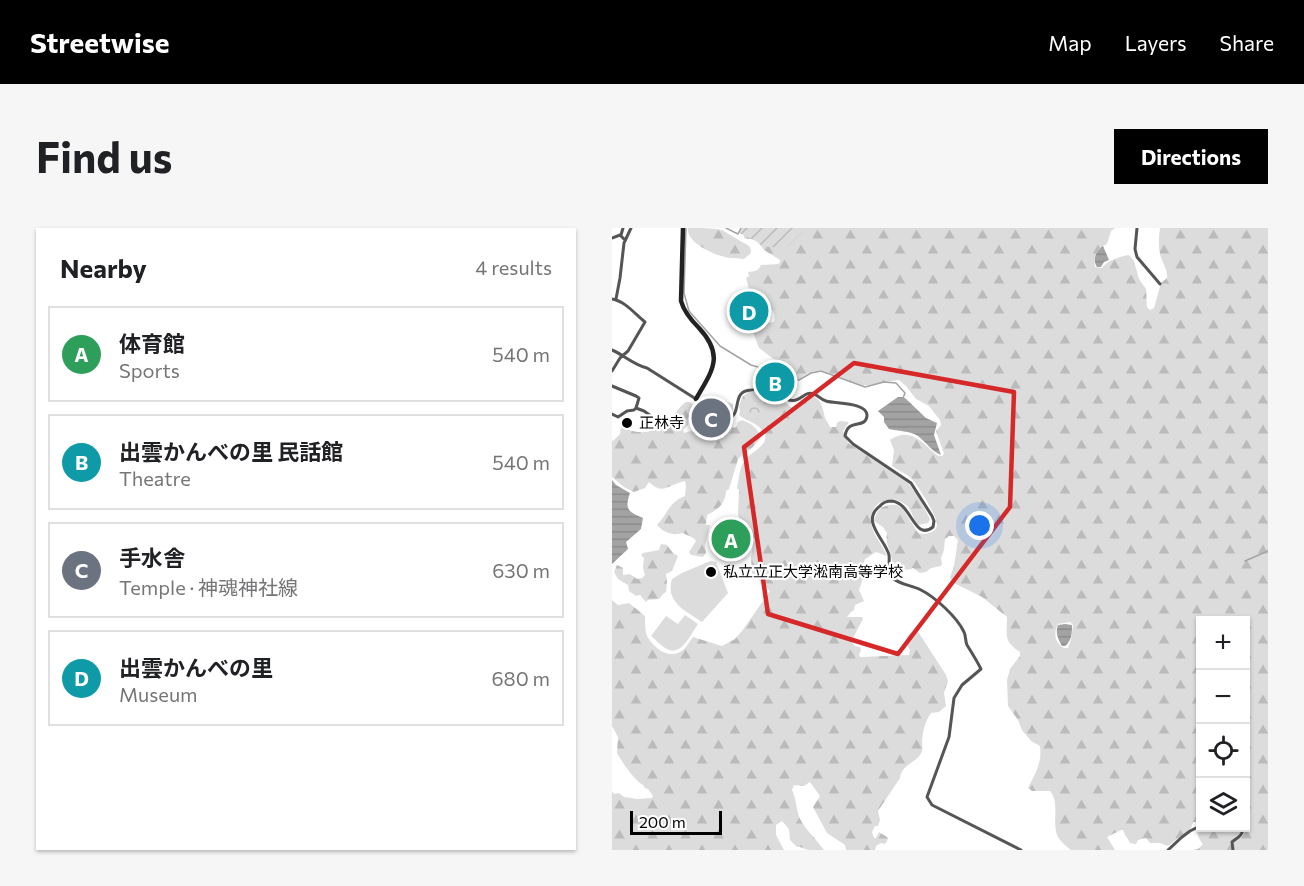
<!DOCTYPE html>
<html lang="en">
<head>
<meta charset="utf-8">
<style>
	:root { --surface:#fff; --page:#f6f6f6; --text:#202124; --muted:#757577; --line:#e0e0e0; --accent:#000 }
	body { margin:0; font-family:Commissioner,"Noto Sans JP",sans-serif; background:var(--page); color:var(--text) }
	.controls { position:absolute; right:18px; bottom:18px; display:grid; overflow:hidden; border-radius:0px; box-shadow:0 2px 4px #0004 }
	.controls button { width:54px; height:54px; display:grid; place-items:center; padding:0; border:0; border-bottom:2px solid var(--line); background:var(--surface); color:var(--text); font:30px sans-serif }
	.scale { position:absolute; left:18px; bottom:15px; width:92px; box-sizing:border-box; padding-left:6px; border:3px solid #000; border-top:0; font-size:16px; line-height:21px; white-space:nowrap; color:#000; -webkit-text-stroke:4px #fff; paint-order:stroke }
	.you { position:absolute; left:368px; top:298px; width:21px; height:21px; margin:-15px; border:4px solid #fff; border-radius:50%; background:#1a73e8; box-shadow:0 0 0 9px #1a73e833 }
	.badge { display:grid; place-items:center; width:39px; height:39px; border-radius:50%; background:var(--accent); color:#fff; font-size:20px; font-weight:700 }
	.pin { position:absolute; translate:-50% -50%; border:3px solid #fff; box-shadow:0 2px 6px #0006 }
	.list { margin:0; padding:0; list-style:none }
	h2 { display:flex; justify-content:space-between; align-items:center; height:78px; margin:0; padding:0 24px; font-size:26px }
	h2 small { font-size:20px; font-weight:400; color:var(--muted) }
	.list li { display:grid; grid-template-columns:39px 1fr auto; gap:18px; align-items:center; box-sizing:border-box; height:96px; margin:0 12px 12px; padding:0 12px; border:2px solid var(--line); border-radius:0px }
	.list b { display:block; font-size:22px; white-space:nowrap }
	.list p { margin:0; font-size:20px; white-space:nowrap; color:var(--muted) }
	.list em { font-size:20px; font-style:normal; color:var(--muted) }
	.icon { flex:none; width:33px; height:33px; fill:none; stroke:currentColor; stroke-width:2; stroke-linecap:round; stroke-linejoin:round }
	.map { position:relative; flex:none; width:656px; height:622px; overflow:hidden; border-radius:0px }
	header { display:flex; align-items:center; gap:36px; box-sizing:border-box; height:84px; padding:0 30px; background:var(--accent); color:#fff }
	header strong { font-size:28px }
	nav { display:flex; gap:33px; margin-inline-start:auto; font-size:21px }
	.intro { display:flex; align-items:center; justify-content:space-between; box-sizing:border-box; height:144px; padding:0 36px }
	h1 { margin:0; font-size:42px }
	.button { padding:15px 27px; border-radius:0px; background:var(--accent); color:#fff; font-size:21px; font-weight:700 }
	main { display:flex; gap:36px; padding:0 36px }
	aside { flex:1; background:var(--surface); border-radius:0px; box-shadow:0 2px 4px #0004 }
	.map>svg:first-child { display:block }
	.forest { fill:url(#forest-firs); fill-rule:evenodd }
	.park { fill:url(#park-crowns) }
	.garden { fill:url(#garden-furrows) }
	.pitch { fill:#dcdcdc }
	.water { fill:url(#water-rules) }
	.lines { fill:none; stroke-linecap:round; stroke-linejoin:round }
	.stream { stroke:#a3a3a3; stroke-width:1.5 }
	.street { stroke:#555; stroke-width:3 }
	.secondary { stroke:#222; stroke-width:4.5 }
	.marked { fill:none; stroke:#d62828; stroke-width:4.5; stroke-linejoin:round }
	.poi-dot { fill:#000; stroke:#fff; stroke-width:2 }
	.labels { text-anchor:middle; stroke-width:4.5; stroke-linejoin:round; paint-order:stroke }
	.poi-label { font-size:15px; fill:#000; stroke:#fff; text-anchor:start }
</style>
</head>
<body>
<header>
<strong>Streetwise</strong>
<nav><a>Map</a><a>Layers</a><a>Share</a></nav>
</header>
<div class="intro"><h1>Find us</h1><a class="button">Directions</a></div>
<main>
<aside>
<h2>Nearby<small>4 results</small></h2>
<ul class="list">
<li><span class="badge" style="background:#2e9e5b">A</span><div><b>体育館</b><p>Sports</p></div><em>540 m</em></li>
<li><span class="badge" style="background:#0f9aa8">B</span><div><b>出雲かんべの里 民話館</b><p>Theatre</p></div><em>540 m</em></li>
<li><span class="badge" style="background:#6b7280">C</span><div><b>手水舎</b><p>Temple · 神魂神社線</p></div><em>630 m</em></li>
<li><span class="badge" style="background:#0f9aa8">D</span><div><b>出雲かんべの里</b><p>Museum</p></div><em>680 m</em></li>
</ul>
</aside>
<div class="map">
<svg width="656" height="622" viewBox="0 0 656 622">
	<defs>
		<pattern id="forest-firs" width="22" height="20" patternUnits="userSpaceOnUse" patternTransform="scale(1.5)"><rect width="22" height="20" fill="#dcdcdc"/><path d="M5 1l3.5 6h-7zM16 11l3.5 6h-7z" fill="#bbb"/></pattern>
		<pattern id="park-crowns" width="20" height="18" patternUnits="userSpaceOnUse" patternTransform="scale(1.5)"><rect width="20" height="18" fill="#dcdcdc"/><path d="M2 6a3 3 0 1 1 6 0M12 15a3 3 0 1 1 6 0" fill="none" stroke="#bbb"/></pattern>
		<pattern id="garden-furrows" width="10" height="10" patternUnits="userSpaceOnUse" patternTransform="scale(1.5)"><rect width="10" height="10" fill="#dcdcdc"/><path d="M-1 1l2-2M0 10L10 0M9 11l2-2" fill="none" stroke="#bbb"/></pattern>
		<pattern id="water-rules" width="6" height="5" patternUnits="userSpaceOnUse" patternTransform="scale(1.5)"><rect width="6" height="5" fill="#a3a3a3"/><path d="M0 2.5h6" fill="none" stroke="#8b8b8b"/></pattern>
	</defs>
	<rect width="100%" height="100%" fill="#fff"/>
	<!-- forest -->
	<path class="forest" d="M76,0C87,0 101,0 110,2C116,5 121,9 127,12C134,17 139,16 139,25L132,31C127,30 122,30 118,30C104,28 74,15 76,0Z
		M187,0H503L499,3L495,16C485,20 481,29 483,39L490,40C494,33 509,28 517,27L522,33L527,51L534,61L535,79L538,82L542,80L549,55L555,50C556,41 550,35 548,26C546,17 547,8 548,0H656V622H581L586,621L591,616C587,611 586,609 585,602L589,600H634V392H588V594H581L579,600L556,618L548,615H538L534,610L526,612L524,616L518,615C516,610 513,608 511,602H509L495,609L503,622H459C454,618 447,612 445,607C440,592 448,575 438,563H420L416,560C424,544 430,535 428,518L419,513L410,502L406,492L396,478L395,452L398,441L408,428V424C391,413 395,408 395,389L370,369L340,354L338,349L342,338L346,312L342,308H337L333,311L332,322L329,330L330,336L329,338L319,340L314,344L308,345L301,340C293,345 288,338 280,333C279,320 273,319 275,305L271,299L262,293C265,280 272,276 285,277L291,281L306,305C311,307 315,306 320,304C323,302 325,300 325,297C326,289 306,258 300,251C295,246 287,243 280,238L282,222L278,212C299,198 310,215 326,228H330L332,226L324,203L329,197L328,192L317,178L304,171L294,158L287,152C275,153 260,158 249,157L209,142L196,145L187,151H180L170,145L171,138L147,120L141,104L133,90V88L156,95L162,94C166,79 150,76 139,69L134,50L137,48L136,44C142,43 146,44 149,37L166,36L168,34V32L152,22L145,13L139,11H135L132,10V7ZM458,394L461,397L459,412L456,420H452C443,415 441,405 446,396Z
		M140,164C149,164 160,167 169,172C177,175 176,181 186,180C191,172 202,161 209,176C211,180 212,186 213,190C215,194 217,196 218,199H224L225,195L228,193L237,194L231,203L236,215L296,255L306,268L318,291L316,295L306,297C301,291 300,282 294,277C279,265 257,274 259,294C260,307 271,317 275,328L264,324L253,331L249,343L251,350L247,362L252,373L243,377L242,382L239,384L235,389H250L251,391L241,410L240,414L243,418L248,419L249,423L247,426L248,429L297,427L298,422C292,413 294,407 303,402H305L334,447L336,453L332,465L334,478L327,484L319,485C313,494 311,502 310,513C310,516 311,520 310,523C306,535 290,535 288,550L266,583L268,592L266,598H263L260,604L262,610H264L267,604L275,609L276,611L273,616L269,615L264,618L263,622H234L233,617L215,605L201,579L208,568L198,554L192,558L182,557L180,562C185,573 184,582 188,591C194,602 204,611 212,622H196L188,619H185L178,612L177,601L170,593L164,597V607L172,622H0V563L2,566L7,565L12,569L25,571L40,570L41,568L36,561L33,560L31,557C22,552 10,534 5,525L6,509L0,498V372L6,377L17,375L33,388C33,395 33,403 35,408C41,419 55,431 68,424C73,422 77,414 81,409L110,418L123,411L130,403L158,363L140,345L139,329L142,311L131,297L126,287L127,262L125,260C127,251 127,240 133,232C140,223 160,216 151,203C144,194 134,193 127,187L136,165Z
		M74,174H78L94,187L92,190L80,186L77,190L76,197L71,202L72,205L79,203C91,208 91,213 102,203H105L109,210H112L109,199L96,191L97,187L100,186L110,194L116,195L122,200L124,199L126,194L130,192C140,196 145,199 149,210L140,220L126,231L117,261L114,263C113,276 107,281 95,287L94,297H98L93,318L94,325L91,329L79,327L77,324L84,313C81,308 75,308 71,305C61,308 52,305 45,297C57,284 56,275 73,268L74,258L73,253C57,256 51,268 37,254L33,260L22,264L12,259L0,249V212L1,213L8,206L9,199C33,209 42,205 61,187C65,183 69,177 74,174Z
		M49,316L55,317L61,325L66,328L60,343L54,346L55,355L54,364L51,366L47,371L36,372L34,374L28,367L24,368L17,363L16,357L6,351L2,344L5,337L11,340V347L18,346L25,351L30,350L33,347L31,340L32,330L29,327L31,325L47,322Z"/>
	<!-- park -->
	<path class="park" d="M137,164H142L152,168V181L142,193L129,188L127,179L130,169Z"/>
	<!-- garden -->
	<path class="garden" d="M130,0H189L190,1V4L175,19H151L144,13L127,5Z"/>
	<!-- pitch -->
	<path class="pitch" d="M115,174L121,176V181L117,190H112L108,188V184Z
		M115,299L126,301L123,322L111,320Z
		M98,333L104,334L116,365L90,394C74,383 53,374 60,351L70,345Z
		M73,387L86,396C79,406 69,429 55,421C49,418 44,412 39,408L54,388L66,396Z"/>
	<!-- water -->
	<path class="water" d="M491,18L497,32L492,34L489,39H485C480,31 484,23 491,18Z
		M286,169H290L293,170L314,190L325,195L322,207L329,227C319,223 314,214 306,208C298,203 286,203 277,201L272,194V189L266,183Z
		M0,252L4,257L18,265C12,282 17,284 31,290L29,301L14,314L16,321L0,336Z
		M453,396L460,397C460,404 460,413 453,418H450C446,411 443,405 446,397Z"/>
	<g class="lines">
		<!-- stream -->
		<path class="stream" d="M74,0L72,65L77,83L108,118L139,137L160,143
			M114,0L126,6L129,0
			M164,145L183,152H187L199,145L209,143L253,159L272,154L284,155L293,165L291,170
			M633,333L656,323"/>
		<!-- street -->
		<path class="street" d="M525,0L523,21L525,29L548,56
			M9,7L11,0
			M0,10L8,7L13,12
			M0,71C13,73 23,86 33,94L16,123L8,130L0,143
			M4,71L8,50L12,15L19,0
			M0,122C12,127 22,137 35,140L84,171L102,186L113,192C133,188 117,163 139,162C148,161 160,165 168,167C187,182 190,161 202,166C206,167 209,172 214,173C223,176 256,174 255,188C253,202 236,189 233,208L241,216L299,255L320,288L322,293L321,299C302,314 300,275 280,273C276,273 271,274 268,278C248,293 273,311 277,327C278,334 275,343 280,349C286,357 301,357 309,362C323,369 345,389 352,404C354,408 353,412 355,417C360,425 365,433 369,441L350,457L342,470L337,509L315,569L320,577L409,622
			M0,158L24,168L27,170L24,180L32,183L43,191
			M0,186L6,189L15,183L22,182L24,180
			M556,622L570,609L578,603L588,598
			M621,622L620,614C625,610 632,607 630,600"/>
		<!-- secondary -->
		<path class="secondary" d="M71,0L69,73C72,84 79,92 87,100C113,128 100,143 84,171"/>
	</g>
	<!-- marked area -->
	<path class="marked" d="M242,135L402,164L398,279L286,426L156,386L132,219Z"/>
	<!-- markers -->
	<g class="poi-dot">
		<circle cx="15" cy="195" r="6"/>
		<circle cx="99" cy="344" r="6"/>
	</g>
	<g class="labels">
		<!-- poi labels -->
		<g class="poi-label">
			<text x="27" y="200">正林寺</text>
			<text x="111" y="349">私立立正大学淞南高等学校</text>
		</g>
	</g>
</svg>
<div class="controls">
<button>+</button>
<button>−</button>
<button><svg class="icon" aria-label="locate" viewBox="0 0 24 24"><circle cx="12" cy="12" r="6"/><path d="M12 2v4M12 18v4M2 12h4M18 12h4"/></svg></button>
<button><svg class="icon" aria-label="layers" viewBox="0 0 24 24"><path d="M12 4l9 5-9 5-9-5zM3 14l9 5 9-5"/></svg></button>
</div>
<div class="scale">200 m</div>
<div class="you"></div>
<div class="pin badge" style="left:119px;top:311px;background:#2e9e5b">A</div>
<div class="pin badge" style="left:163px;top:154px;background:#0f9aa8">B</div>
<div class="pin badge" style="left:99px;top:190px;background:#6b7280">C</div>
<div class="pin badge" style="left:137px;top:83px;background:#0f9aa8">D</div>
</div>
</main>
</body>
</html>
